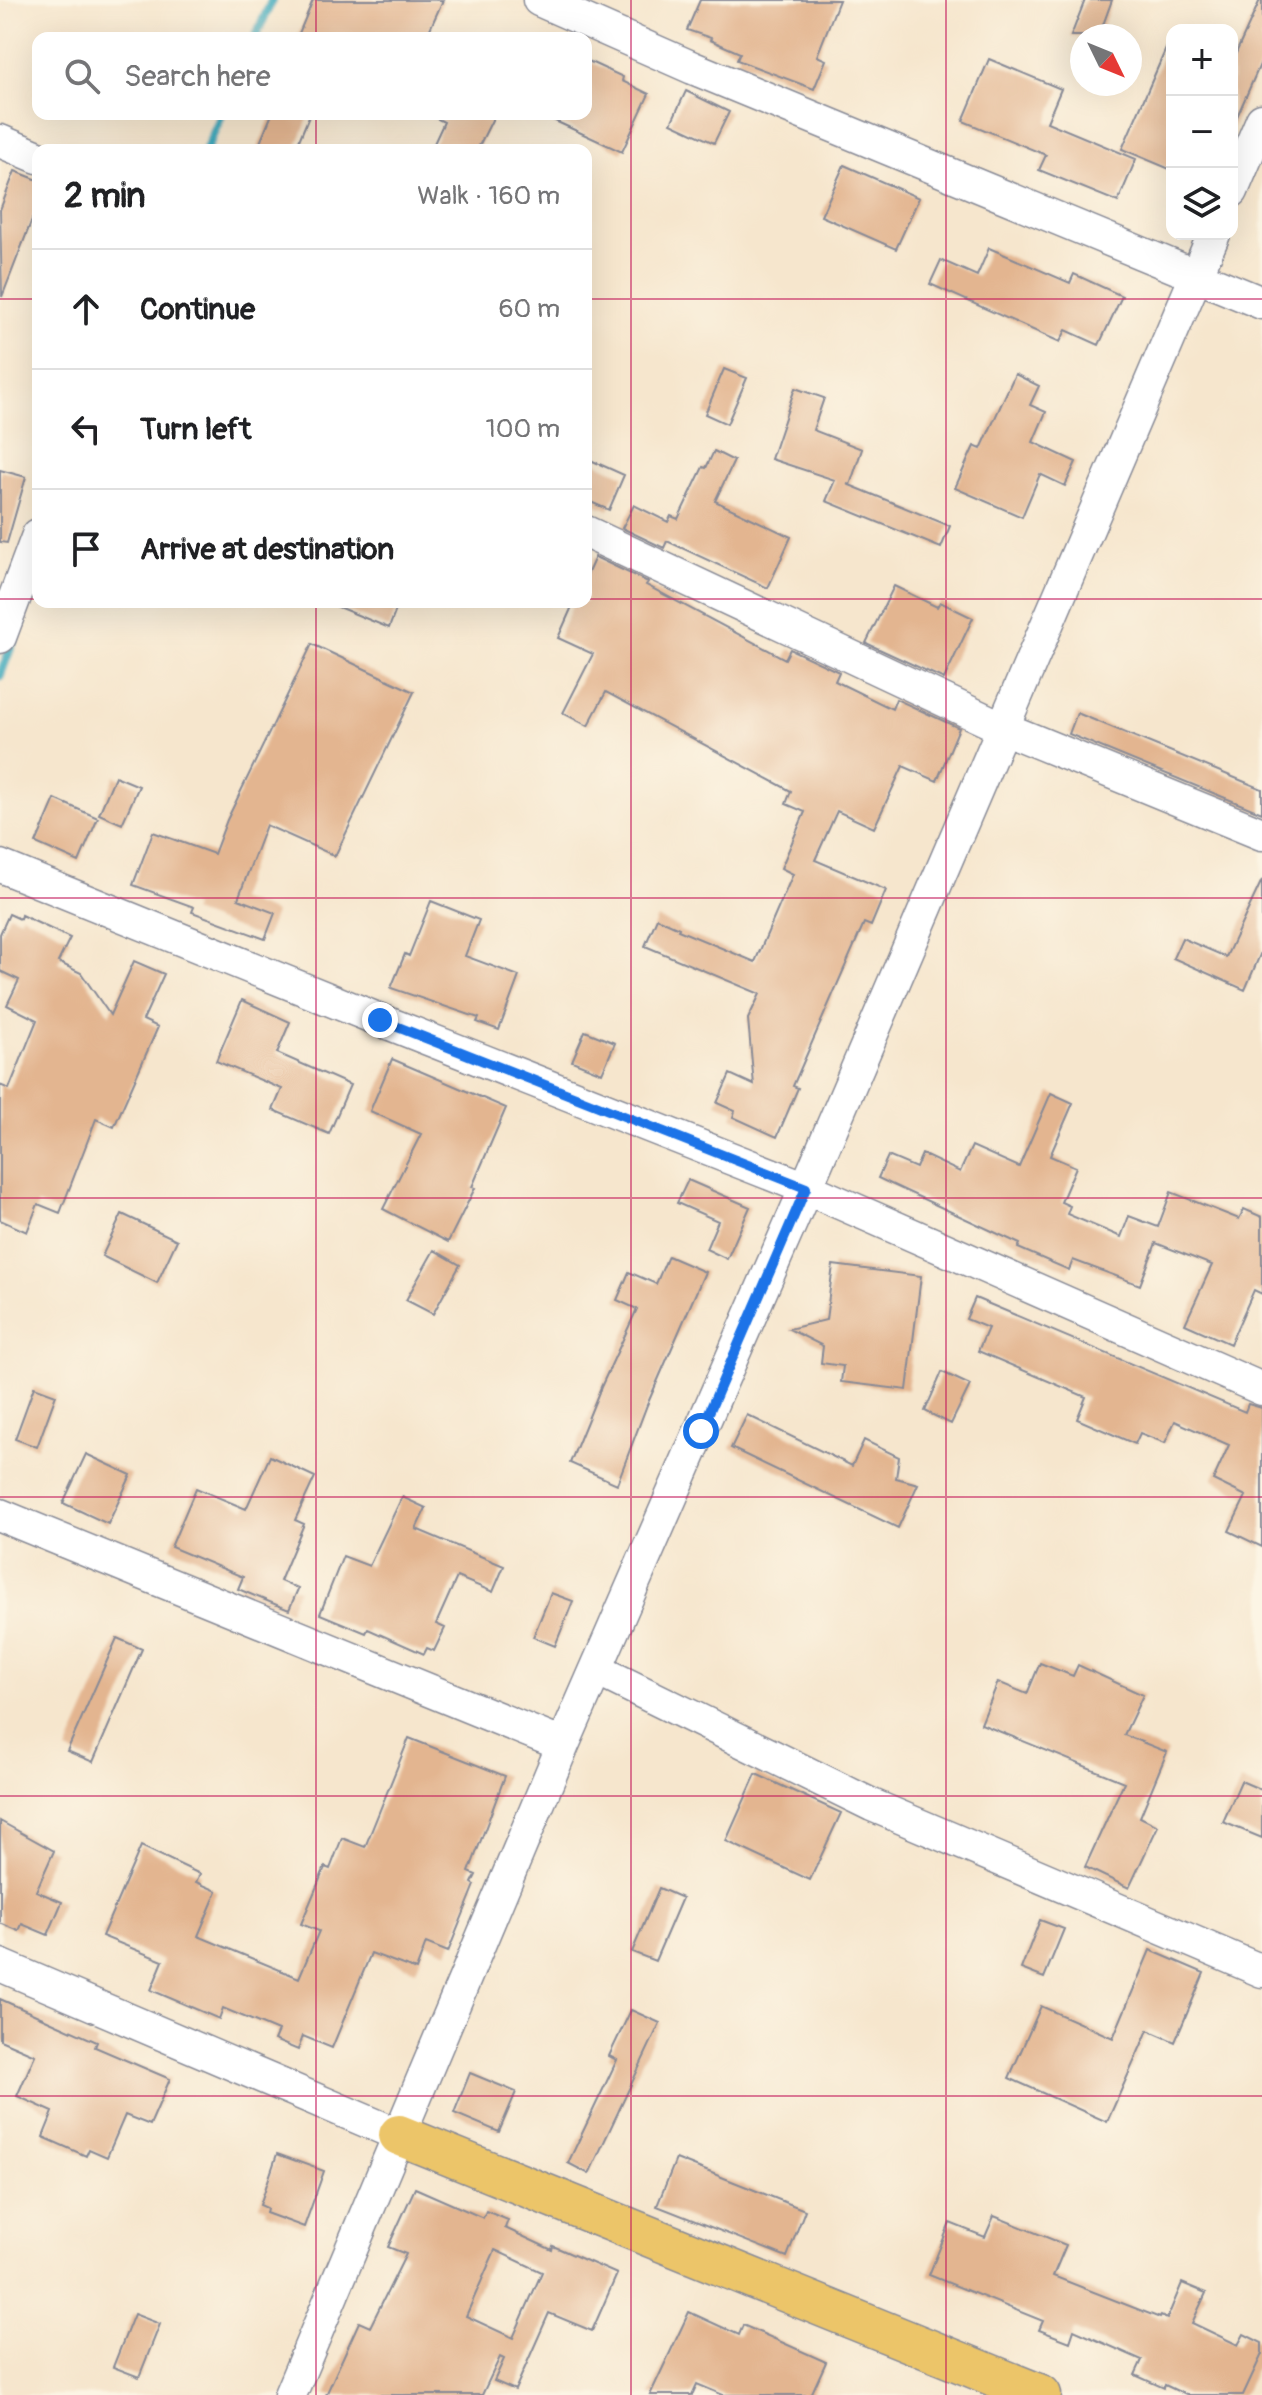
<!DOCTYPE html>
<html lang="en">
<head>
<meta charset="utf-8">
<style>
	:root { --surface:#fff; --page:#f6f6f6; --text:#202124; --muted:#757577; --line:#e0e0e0 }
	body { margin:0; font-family:Pangolin,sans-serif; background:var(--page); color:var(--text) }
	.controls { position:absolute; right:24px; top:24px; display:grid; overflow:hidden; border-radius:16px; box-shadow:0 8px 32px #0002 }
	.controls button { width:72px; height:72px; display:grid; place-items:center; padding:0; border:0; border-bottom:2px solid var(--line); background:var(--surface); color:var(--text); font:40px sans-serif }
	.compass { position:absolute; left:1070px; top:24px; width:72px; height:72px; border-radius:50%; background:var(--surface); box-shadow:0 8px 32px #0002; rotate:133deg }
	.stop { position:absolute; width:24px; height:24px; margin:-18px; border:6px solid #1a73e8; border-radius:50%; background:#fff }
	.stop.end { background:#1a73e8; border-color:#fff; box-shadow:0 2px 8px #0008 }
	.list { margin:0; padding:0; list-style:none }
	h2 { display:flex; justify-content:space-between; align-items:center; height:104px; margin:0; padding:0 32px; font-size:34px }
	h2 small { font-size:26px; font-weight:400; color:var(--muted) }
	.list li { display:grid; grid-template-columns:52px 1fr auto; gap:24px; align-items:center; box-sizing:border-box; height:120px; padding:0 32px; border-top:2px solid var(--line) }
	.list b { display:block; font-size:30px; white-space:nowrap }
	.list em { font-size:26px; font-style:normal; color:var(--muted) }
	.icon { flex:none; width:44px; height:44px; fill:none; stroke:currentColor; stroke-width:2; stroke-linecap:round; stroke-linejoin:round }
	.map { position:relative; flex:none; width:1262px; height:2395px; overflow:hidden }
	.search { position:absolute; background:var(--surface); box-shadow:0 8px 32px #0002; left:32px; top:32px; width:560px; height:88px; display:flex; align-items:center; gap:20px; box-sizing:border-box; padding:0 28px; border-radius:16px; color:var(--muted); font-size:30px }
	.panel { position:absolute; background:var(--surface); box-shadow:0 8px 32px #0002; left:32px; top:144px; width:560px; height:464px; border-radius:16px }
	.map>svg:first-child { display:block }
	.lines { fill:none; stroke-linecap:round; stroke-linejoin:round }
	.stream { stroke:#3da9bc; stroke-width:9 }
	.building { fill:#e3b590; fill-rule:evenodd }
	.minor-casing { stroke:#888a96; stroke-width:35 }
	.major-casing { stroke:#888a96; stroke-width:43 }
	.minor { stroke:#fff; stroke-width:32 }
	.major { stroke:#ecc569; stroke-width:40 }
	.route { stroke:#1a73e8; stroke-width:10 }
	.grid { fill:none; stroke:#c2185b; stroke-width:2; stroke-opacity:0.55 }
</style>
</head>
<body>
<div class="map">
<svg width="1262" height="2395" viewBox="0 0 1262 2395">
	<rect width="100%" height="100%" fill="#fcf5e5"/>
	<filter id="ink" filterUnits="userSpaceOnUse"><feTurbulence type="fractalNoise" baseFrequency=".0125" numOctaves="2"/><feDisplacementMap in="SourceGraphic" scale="16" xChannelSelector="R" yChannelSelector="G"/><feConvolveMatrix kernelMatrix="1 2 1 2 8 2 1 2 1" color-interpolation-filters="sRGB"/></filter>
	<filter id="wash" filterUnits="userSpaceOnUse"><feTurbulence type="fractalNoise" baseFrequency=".006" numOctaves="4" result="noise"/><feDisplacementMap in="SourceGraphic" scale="32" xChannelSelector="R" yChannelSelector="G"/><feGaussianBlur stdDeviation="1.8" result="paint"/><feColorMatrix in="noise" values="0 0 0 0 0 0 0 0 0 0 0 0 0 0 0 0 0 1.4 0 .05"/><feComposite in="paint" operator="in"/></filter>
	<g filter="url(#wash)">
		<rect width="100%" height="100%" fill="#f6e6cd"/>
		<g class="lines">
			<!-- stream -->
			<path class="stream" d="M255,38L272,0
				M206,150L222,114
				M0,676L14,639"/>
		</g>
		<g id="blocks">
			<!-- building -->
			<path class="building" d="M313,0H443L426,38H297Z
				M700,0H839L817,56L826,60L814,89L737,60L740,53L710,40L711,38L687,30Z
				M1085,0H1112L1099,36H1071Z
				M1260,0H1262V60L1232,128V62Z
				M1172,35V170L1122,149Z
				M989,59L1061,89L1047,122L1136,159L1118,202L1039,170L1046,155L963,121Z
				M586,60L623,77L622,81L649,94L622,152L540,114H586Z
				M686,91L729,112L714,143L671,123Z
				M272,114H310L295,150H257Z
				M428,114H495L477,150H431L444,122Z
				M844,165L919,198L896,249L821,216Z
				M15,171L38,180V204L2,297L0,210Z
				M989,248L1070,283L1074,274L1122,296L1099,345L1066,330L1060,342L930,284L941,260L977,276Z
				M724,369L747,378L727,424L705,414Z
				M1015,374L1039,386L1030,405L1046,412L1033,442L1076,462L1065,486L1040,474L1022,517L955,488L974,446L981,449Z
				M795,388L824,398L813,430L862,449L850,485L847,484L950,526L941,548L826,501L835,480L771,459Z
				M714,451L734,461L715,501L791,537L768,588L667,541L664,548L622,528L634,505L668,522L671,516L678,519L703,467L706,468Z
				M586,458L624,475L609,510L586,500Z
				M0,470L26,477L7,543L0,542Z
				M595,557L648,582L646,585L785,659L790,649L839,672L835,681L892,709L896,699L959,728L937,781L903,766L874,828L837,811L815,860L886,890L871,926L864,923L793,1086L798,1088L777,1137L733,1117L735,1111L717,1103L730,1074L754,1085L748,1019L760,994L645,946L657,918L679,928L678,930L755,962L793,874L781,868L805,812L786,804L791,791L606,692L588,726L563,713L593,654L558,638L574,602H586V577Z
				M894,586L937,607L940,602L973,618L944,679L866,643Z
				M326,602H399L389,628Z
				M312,644L414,692L335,856L266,825L238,899L275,913L265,939L192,912L194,907L133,885L153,832L214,854L227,820Z
				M1077,713L1262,789V813L1069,734Z
				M115,776L139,786L122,824L99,814Z
				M55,799L98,818L79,862L36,843Z
				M1262,880V950L1245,990L1173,958L1182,938L1226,957Z
				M431,901L479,920L465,956L519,976L499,1030L477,1022L479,1018L391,988L405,954L409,956Z
				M9,914L20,919L21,915L70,938L58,962L81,973L110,1015L134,961L164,974L143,1020L158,1027L114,1127L96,1119L60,1213L38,1204L27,1232L0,1220V1085L9,1089L37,1020L7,1005L19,980L0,971V934Z
				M242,1000L290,1022L277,1053L350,1085L329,1134L273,1110L282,1089L216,1061Z
				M585,1031L615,1043L602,1073L572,1061Z
				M392,1059L506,1108L472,1187L475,1188L448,1242L383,1209L421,1134L370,1111Z
				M1051,1093L1073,1103L1050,1156L1076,1167L1061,1202L1070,1206L1067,1214L1121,1237L1129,1216L1158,1227L1171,1192L1239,1219L1244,1209L1262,1217V1294L1254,1290L1230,1344L1185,1324L1212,1265L1156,1243L1140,1285L1073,1260L1069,1270L1018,1248L1020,1244L878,1178L888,1156L916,1168L922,1154L960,1172L972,1146L1019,1167Z
				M688,1180L750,1207L727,1259L706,1249L718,1221L677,1203Z
				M122,1214L177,1240L157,1283L102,1256Z
				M434,1250L460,1265L433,1314L406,1300Z
				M668,1256L705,1272L647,1405L617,1484L570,1463L601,1387L637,1309L617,1300L629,1272L656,1284Z
				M833,1265L921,1276L907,1390L841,1382L843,1366L821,1363L823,1346L789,1329L826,1320Z
				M975,1298L1245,1412L1248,1404L1262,1408V1547L1229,1531L1246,1496L1213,1480L1229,1445L1175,1421L1165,1443L1140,1433L1135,1444L1077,1419L1086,1397L978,1351L988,1328L966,1319Z
				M942,1372L970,1385L951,1424L925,1411Z
				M34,1387L56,1395L37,1447L15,1439Z
				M747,1415L852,1466L864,1440L899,1457L896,1478L918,1484L898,1528L731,1448Z
				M86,1454L131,1475L108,1524L63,1503Z
				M270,1456L315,1477L295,1520L304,1524L280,1581L298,1589L289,1610L238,1589L243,1577L171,1547L196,1488L246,1509Z
				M402,1497L426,1508L416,1529L504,1566L493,1592L457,1577L436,1624L445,1628L434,1651L427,1648L424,1654L368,1629L366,1633L320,1614L343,1556L369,1566Z
				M551,1593L573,1601L555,1646L533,1637Z
				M117,1638L142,1649L93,1762L67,1751Z
				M1040,1663L1073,1676L1078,1665L1143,1695L1124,1735L1167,1752L1140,1817L1158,1826L1129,1888L1085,1867L1124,1782L981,1724L998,1682L1027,1694Z
				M409,1738L505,1776L469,1872L476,1875L472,1883L475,1885L448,1952L426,1943L416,1970L371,1953L332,2048L303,2036L298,2050L274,2040L278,2031L223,2008L219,2019L151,1990L163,1961L102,1936L141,1846L200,1874L196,1882L217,1891L198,1936L299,1978L319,1931L301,1924L325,1867L330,1869L342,1838L365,1847Z
				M756,1774L841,1813L810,1880L726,1841Z
				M1241,1781L1262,1790V1838L1223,1822Z
				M0,1821L54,1851L36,1891L62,1902L48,1935L22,1924L19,1931L0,1923Z
				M659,1888L682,1898L655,1961L632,1952Z
				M1040,1920L1064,1929L1044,1978L1021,1969Z
				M1150,1950L1204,1973L1175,2042L1148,2030L1107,2122L1009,2078L1041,2006L1113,2038Z
				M0,1999L97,2042L95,2047L170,2079L150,2125L125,2115L107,2157L89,2149L86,2156L43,2137L53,2112L17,2096L35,2055L0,2040Z
				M631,2010L660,2023L589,2174L568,2163L617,2060L609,2056Z
				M470,2073L516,2092L499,2132L454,2113Z
				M277,2154L324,2171L304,2227L266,2213L267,2208L260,2205Z
				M676,2159L805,2210L787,2257L657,2206Z
				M415,2188L483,2218L486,2211L508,2220L505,2228L552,2250L553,2246L617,2274L592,2331L549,2313L515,2390L494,2381L504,2359L500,2357L482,2395H326L359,2322L370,2327L406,2254L388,2247ZM495,2250L542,2272L513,2338L466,2316Z
				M994,2216L1066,2245L1053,2276L1160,2318L1161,2316L1167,2319L1182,2283L1206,2293L1192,2323L1238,2345L1244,2334L1262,2343V2354L1243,2395H1186L1165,2385L1164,2388L1135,2375L1142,2360L1074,2330L1070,2342L1039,2330L1043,2321L929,2275L950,2223L985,2237Z
				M689,2312L739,2335L743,2325L826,2362L811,2395H723L697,2384L692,2395H650Z
				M134,2314L160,2324L139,2377L113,2367Z"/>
		</g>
	</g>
	<g filter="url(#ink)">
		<use href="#blocks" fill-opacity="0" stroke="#888a96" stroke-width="2"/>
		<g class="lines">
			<defs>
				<path id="minor" d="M539,0L693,68L1262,303
					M0,141L38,157
					M1232,191L1262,120
					M586,532L1003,728L1262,834
					M0,637L38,535
					M0,866L380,1020L806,1188L1262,1389
					M0,1515L563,1745
					M597,1670L872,1805L1262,1971
					M0,1965L399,2135
					M290,2395L563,1745L806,1188L1214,234"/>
				<path id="major" d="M399,2135L1041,2395"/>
			</defs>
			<!-- minor casing -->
			<use href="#minor" class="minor-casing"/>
			<!-- major casing -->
			<use href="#major" class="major-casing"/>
			<!-- minor -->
			<use href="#minor" class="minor"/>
			<!-- major -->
			<use href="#major" class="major"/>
		</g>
	</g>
	<g class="lines" filter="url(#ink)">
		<!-- route -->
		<path class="route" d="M380,1020L806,1188L701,1431"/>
	</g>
	<!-- grid -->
	<path class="grid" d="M316,0V38M631,0V2395M946,0V2395M316,114V150M0,299H38M586,299H1262M0,599H38M586,599H1262M316,602V2395M0,898H1262M0,1198H1262M0,1497H1262M0,1796H1262M0,2096H1262"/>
</svg>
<div class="controls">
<button>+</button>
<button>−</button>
<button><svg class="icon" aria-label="layers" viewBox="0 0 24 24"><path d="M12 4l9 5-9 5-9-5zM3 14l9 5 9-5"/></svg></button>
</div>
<svg class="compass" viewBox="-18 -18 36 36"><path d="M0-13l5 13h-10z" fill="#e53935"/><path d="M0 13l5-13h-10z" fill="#757577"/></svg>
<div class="stop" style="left:701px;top:1431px"></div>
<div class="stop end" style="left:380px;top:1020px"></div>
<div class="search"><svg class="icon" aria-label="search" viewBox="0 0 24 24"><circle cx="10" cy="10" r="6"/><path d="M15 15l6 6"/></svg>Search here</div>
<section class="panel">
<h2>2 min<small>Walk · 160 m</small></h2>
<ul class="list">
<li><svg class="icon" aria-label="ahead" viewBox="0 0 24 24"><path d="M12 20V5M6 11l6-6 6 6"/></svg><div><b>Continue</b></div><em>60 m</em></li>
<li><svg class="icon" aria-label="left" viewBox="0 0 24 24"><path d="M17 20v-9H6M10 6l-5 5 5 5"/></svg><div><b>Turn left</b></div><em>100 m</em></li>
<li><svg class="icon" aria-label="arrive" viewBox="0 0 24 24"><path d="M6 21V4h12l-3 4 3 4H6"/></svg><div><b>Arrive at destination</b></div></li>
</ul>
</section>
</div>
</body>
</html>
